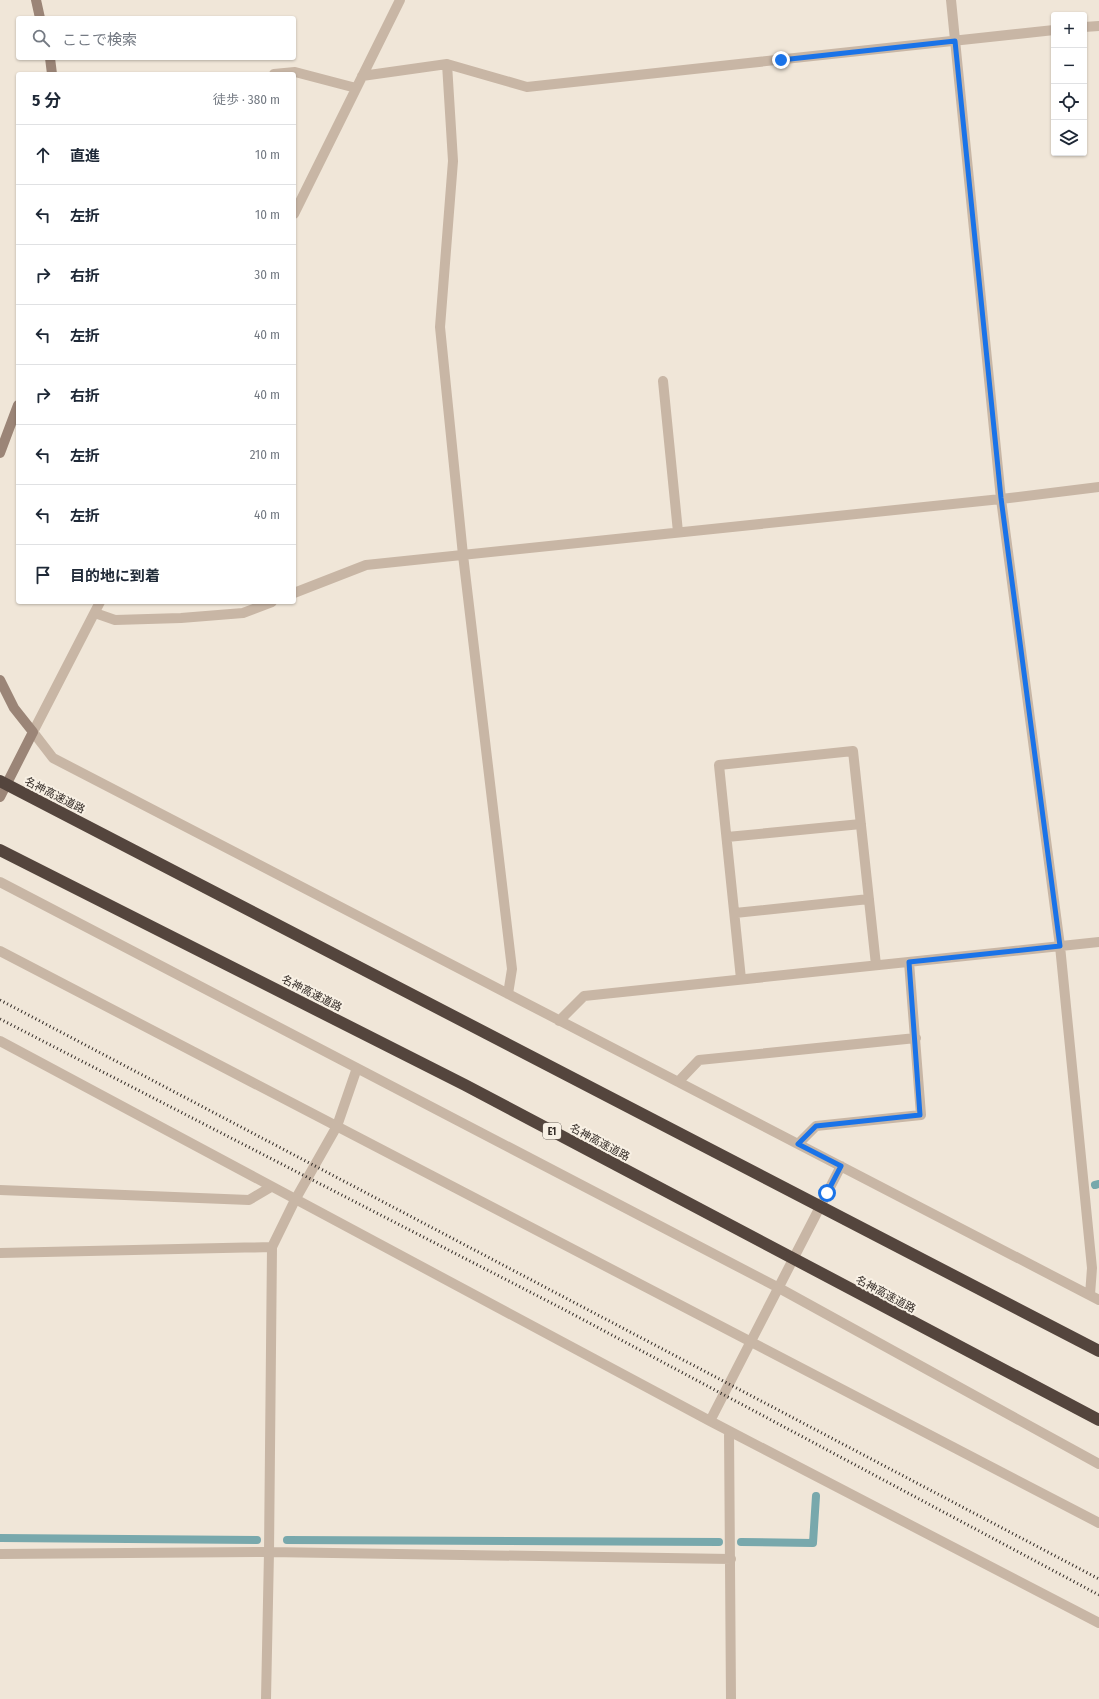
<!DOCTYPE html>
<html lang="ja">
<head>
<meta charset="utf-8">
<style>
	:root { --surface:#fff; --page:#f2f2f3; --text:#1f2937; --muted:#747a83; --line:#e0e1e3 }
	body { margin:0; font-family:"Fira Sans Condensed","Noto Sans JP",sans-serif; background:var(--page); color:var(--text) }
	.controls { position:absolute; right:12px; top:12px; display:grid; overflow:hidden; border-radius:4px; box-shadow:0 1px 3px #0004 }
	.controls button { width:36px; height:36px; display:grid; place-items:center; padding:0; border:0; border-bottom:1px solid var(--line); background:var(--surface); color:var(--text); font:20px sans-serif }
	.stop { position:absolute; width:12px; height:12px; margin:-9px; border:3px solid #1a73e8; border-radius:50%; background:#fff }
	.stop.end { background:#1a73e8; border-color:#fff; box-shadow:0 1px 4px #0008 }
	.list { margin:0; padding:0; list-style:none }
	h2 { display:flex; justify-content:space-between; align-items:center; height:52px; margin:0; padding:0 16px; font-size:17px }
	h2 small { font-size:13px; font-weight:400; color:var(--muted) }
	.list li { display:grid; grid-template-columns:26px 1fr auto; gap:12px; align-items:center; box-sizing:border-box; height:60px; padding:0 16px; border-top:1px solid var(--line) }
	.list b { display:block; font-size:15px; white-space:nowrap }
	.list em { font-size:13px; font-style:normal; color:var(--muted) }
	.icon { flex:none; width:22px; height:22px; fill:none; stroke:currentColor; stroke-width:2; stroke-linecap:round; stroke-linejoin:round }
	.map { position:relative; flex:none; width:1099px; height:1699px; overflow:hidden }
	.search { position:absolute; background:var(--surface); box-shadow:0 1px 3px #0004; left:16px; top:16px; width:280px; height:44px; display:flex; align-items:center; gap:10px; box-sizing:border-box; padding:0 14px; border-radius:4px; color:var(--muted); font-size:15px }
	.panel { position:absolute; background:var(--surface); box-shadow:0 1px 3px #0004; left:16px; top:72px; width:280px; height:532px; border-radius:4px }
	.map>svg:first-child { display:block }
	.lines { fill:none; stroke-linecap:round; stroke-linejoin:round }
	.stream { stroke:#78a8ac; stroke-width:8 }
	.minor { stroke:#c8b6a5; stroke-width:10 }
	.secondary { stroke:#9b8577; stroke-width:10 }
	.rail { stroke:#332b26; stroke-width:3; stroke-dasharray:1 3; stroke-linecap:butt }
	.motorway-bridge { stroke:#54453d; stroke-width:12 }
	.route { stroke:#1a73e8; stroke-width:5 }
	.labels { text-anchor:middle; stroke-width:4; stroke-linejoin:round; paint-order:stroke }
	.shield { fill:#f8f0e4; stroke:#6e665f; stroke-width:1 }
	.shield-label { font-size:10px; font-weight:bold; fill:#332b26 }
	.street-label { font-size:11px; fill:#332b26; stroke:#f8f0e4 }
</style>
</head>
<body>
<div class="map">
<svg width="1099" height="1699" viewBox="0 0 1099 1699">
	<rect width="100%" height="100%" fill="#f0e6d8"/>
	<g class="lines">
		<!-- stream -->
		<path class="stream" d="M1095,1185L1099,1184
			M0,1538L257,1540
			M287,1540L719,1542
			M741,1542L813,1543L816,1496"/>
		<!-- minor -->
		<path class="minor" d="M951,0L1001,499L1060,946L1092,1268L1090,1295
			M1084,27L1099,26
			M447,64L453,161L440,327L463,555L512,969L508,994
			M274,74L295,72L356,88
			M362,76L447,64L527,87L1054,30
			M294,214L400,0
			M663,381L678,532
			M294,593L366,565L1001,499L1099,487
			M100,602L33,732L53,758L1099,1300
			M95,613L115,620L181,618L243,613L272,602
			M727,837L861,824
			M0,882L779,1288L1099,1464
			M735,913L869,899
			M0,951L1099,1523
			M741,979L719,765L853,751L876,965
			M559,1021L584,996L1099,942
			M0,1041L710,1421L1099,1623
			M678,1082L699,1060L916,1038
			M798,1144L816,1126L921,1115L909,962
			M0,1190L249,1200L271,1187
			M0,1253L272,1247
			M710,1421L841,1166
			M729,1431L731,1699
			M0,1554L269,1552L731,1559
			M266,1699L269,1552L272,1247L295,1200L337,1126L357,1068"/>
		<!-- secondary -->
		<path class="secondary" d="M36,0L40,18
			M50,58L52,74
			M0,453L18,405
			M0,680L14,708L33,732L0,797"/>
		<!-- rail -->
		<path class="rail" d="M0,1000L1099,1579
			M0,1019L565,1310L1099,1595"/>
		<!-- motorway-bridge -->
		<path class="motorway-bridge" d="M0,781L1099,1351
			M0,850L465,1085L1099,1420"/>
	</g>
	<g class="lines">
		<!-- route -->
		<path class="route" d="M781,60L955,41L1001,498L1060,946L909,962L920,1115L816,1126L798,1144L841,1166L827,1193"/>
	</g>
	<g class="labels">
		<!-- shield labels -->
		<rect class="shield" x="543" y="1123" width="18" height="16" rx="3"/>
		<g class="shield-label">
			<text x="552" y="1135">E1</text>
		</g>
		<!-- street labels -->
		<g class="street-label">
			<text transform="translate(55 795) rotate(27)" y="4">名神高速道路</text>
			<text transform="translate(312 993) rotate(27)" y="4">名神高速道路</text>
			<text transform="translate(600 1142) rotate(28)" y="4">名神高速道路</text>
			<text transform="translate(886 1294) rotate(28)" y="4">名神高速道路</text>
		</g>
	</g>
</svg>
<div class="controls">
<button>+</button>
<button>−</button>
<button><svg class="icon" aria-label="locate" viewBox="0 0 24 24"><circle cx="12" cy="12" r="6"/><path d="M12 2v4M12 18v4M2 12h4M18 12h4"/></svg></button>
<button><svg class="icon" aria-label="layers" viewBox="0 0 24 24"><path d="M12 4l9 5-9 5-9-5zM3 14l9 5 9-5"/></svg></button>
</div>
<div class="stop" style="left:827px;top:1193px"></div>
<div class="stop end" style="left:781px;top:60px"></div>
<div class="search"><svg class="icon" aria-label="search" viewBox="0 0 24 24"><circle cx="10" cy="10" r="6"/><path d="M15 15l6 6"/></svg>ここで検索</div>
<section class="panel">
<h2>5 分<small>徒歩 · 380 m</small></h2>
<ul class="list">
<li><svg class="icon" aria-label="ahead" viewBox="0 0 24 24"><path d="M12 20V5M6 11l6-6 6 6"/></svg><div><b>直進</b></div><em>10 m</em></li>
<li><svg class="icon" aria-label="left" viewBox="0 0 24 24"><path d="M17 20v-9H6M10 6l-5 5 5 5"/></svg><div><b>左折</b></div><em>10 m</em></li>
<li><svg class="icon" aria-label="right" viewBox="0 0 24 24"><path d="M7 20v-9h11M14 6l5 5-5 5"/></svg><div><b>右折</b></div><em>30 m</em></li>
<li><svg class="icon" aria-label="left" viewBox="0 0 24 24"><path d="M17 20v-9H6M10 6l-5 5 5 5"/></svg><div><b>左折</b></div><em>40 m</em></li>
<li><svg class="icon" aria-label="right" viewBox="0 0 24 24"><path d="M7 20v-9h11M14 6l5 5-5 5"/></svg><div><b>右折</b></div><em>40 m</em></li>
<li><svg class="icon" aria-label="left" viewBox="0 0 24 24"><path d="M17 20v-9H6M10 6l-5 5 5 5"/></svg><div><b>左折</b></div><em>210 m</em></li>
<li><svg class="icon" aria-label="left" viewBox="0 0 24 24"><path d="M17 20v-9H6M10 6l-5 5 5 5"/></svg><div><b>左折</b></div><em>40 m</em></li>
<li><svg class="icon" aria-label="arrive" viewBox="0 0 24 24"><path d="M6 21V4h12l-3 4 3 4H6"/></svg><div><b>目的地に到着</b></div></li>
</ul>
</section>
</div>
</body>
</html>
